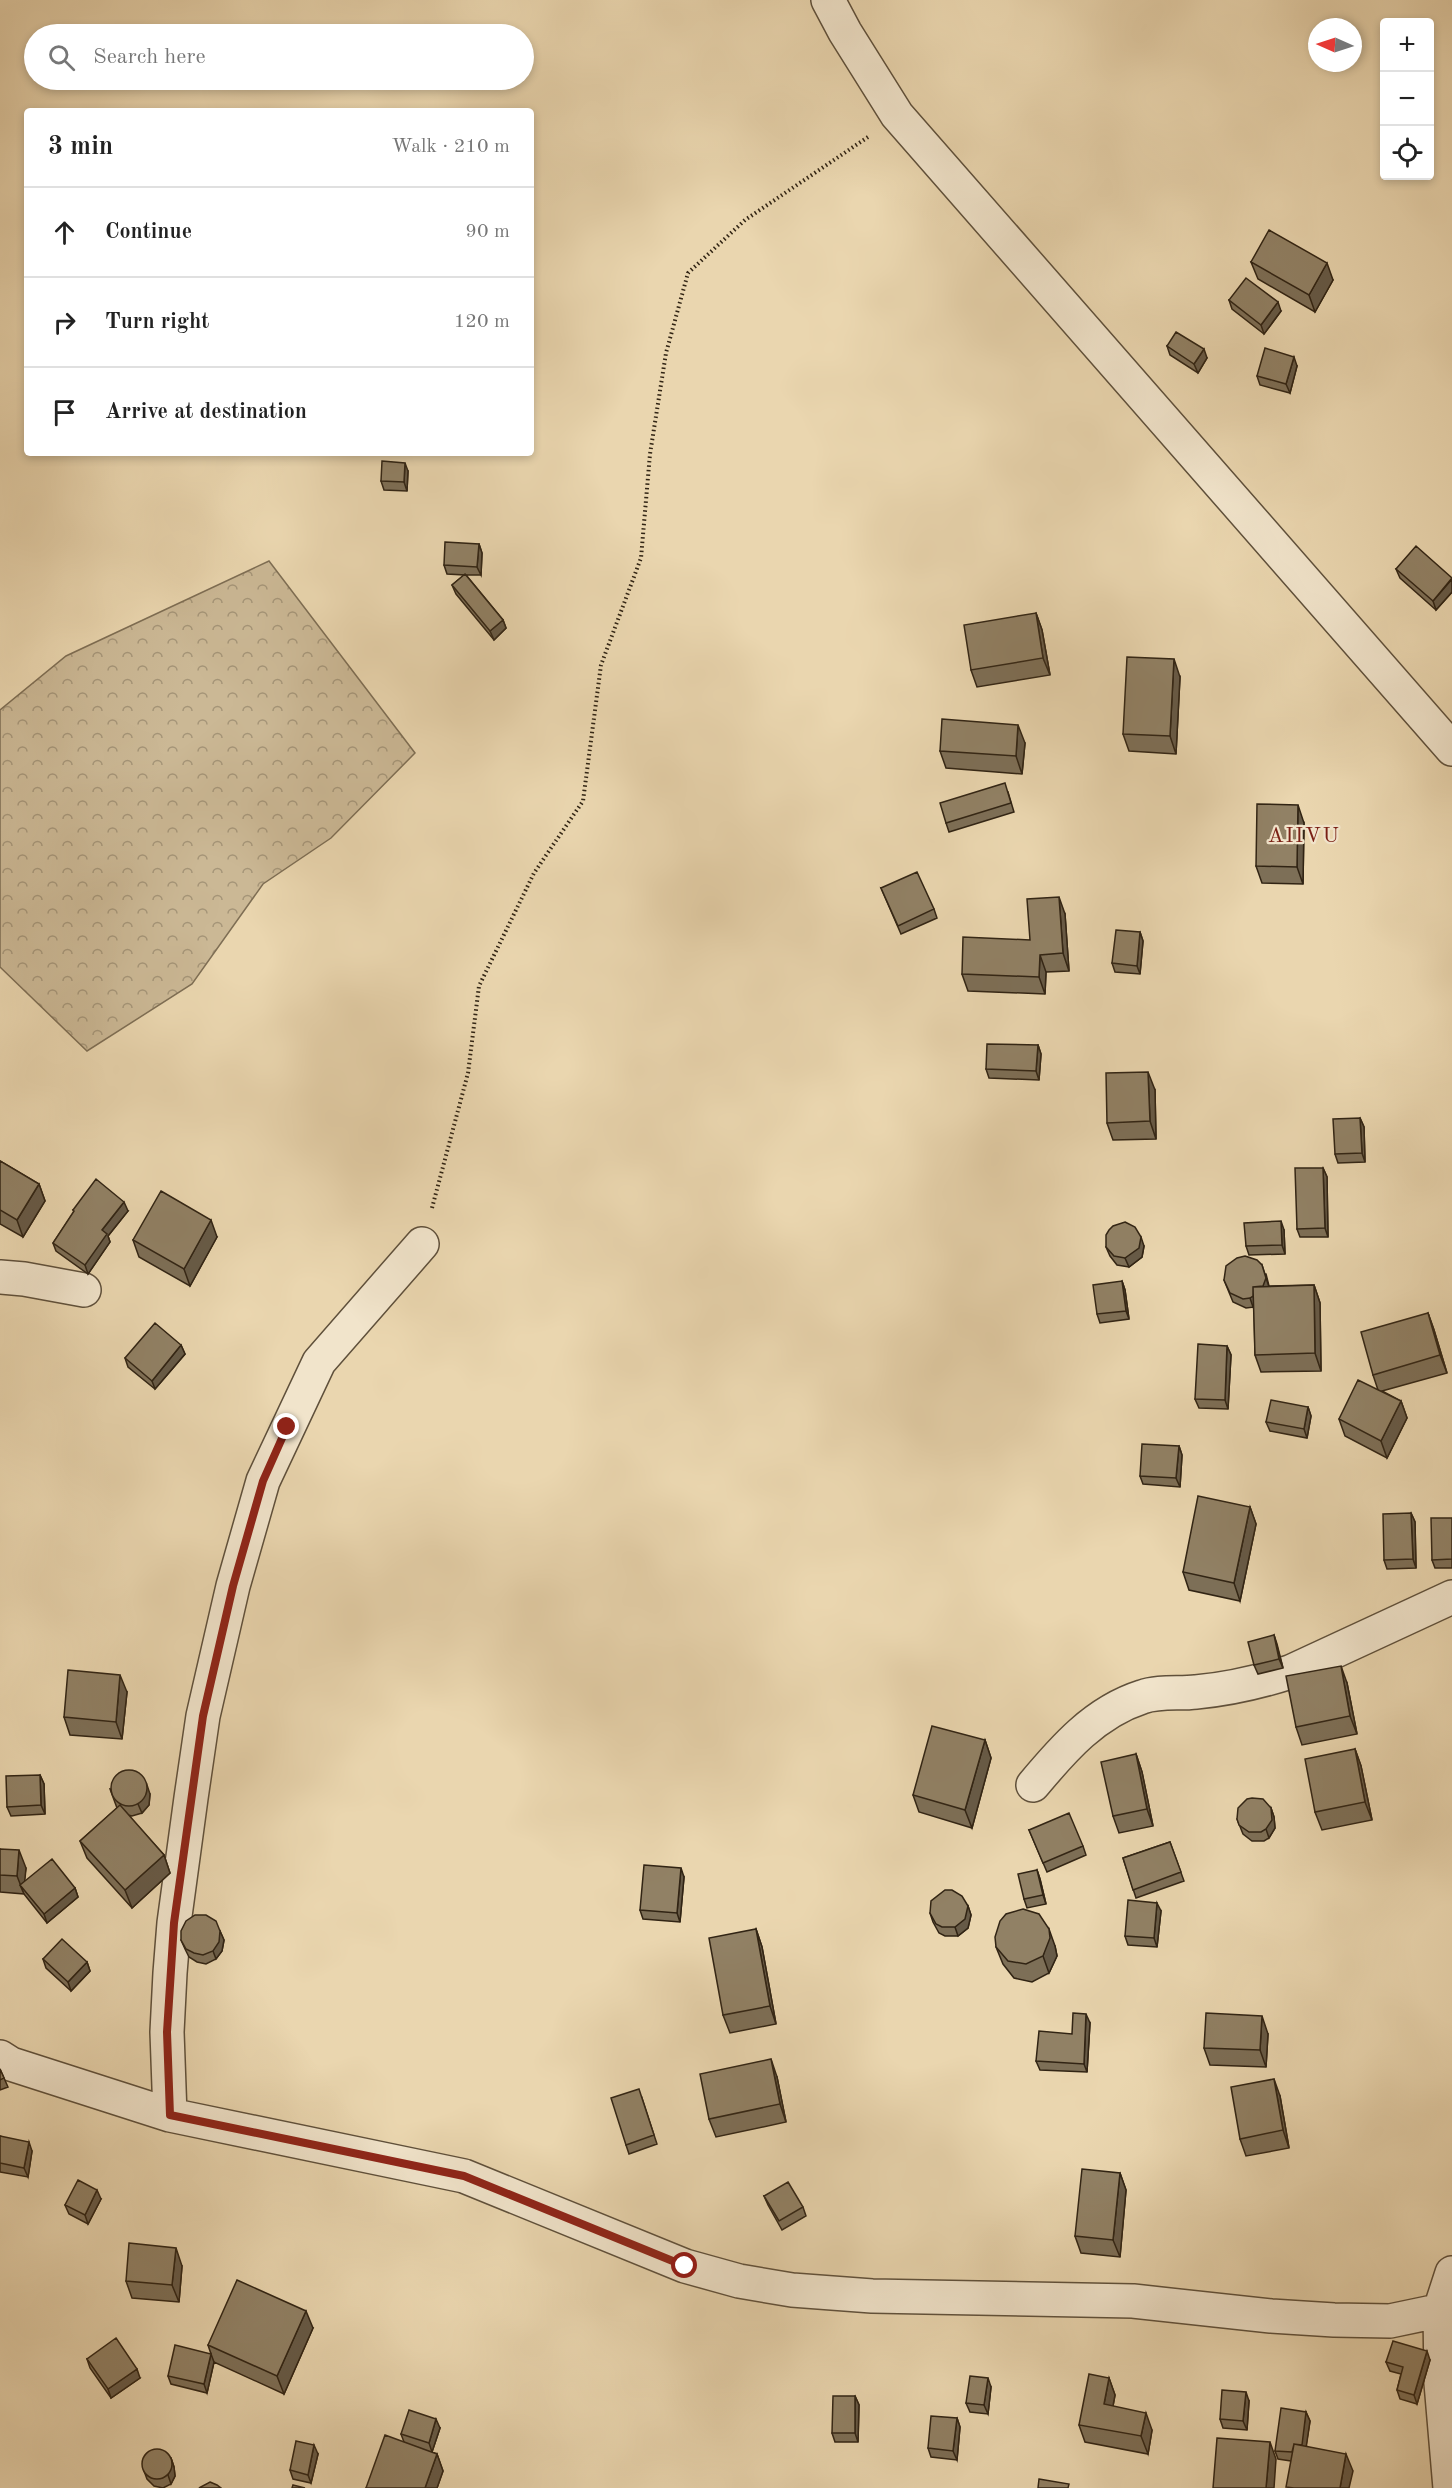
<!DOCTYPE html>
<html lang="en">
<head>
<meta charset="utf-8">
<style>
	:root { --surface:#fff; --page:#f6f6f6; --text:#222; --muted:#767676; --line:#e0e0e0 }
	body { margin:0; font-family:"Old Standard TT",serif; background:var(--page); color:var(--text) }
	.controls { position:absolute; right:18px; top:18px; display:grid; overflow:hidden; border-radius:6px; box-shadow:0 3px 9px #0003 }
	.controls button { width:54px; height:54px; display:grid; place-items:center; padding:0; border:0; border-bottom:2px solid var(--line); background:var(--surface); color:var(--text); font:30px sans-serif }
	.compass { position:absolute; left:1308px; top:18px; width:54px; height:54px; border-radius:50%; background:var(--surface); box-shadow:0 3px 9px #0003; rotate:273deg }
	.stop { position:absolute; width:18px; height:18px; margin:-14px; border:4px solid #8f2418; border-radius:50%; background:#fff }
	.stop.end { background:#8f2418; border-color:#fff; box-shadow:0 2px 6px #0008 }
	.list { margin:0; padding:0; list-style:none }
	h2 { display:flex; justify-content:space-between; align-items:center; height:78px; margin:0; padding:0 24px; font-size:26px }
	h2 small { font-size:20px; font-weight:400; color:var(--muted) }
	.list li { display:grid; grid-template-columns:39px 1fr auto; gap:18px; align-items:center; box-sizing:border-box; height:90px; padding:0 24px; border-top:2px solid var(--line) }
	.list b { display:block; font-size:22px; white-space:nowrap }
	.list em { font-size:20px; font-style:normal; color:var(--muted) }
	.icon { flex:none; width:33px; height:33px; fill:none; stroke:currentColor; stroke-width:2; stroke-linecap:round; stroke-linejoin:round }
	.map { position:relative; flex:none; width:1452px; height:2488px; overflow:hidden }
	.search { position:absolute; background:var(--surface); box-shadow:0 3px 9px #0003; left:24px; top:24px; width:510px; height:66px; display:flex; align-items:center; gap:15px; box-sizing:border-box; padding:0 21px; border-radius:33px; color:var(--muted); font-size:22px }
	.panel { position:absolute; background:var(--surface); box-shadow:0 3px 9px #0003; left:24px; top:108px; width:510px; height:348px; border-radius:6px }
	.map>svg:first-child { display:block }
	.forest { fill:url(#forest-crowns); stroke:#7e6e54; stroke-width:1.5 }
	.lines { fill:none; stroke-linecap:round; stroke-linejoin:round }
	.minor-casing { stroke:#5f503b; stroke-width:36 }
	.tertiary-casing { stroke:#5f503b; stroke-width:36 }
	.path { stroke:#312414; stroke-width:4; stroke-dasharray:1.5 3; stroke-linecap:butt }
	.minor { stroke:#f1e4cb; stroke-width:33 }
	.tertiary { stroke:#f1e4cb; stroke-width:33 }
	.wall { fill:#7d6f57; stroke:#312414; stroke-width:1.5 }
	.shaded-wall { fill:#665a47; stroke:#312414; stroke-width:1.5 }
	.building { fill:#918165; stroke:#312414; stroke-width:1.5 }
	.route { stroke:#8f2418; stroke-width:8 }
	.labels { text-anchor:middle; stroke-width:4.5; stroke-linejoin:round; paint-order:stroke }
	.quarter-label { font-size:21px; letter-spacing:1.5px; fill:#7a1f14; stroke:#f1e4cb }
</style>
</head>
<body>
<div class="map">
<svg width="1452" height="2488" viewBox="0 0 1452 2488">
	<defs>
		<pattern id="forest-crowns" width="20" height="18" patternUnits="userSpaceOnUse" patternTransform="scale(1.5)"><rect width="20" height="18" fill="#cbb895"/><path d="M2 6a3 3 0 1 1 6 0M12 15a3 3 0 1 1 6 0" fill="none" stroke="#a59578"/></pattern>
	</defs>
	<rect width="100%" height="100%" fill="#ead6af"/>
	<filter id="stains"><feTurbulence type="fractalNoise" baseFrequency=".00333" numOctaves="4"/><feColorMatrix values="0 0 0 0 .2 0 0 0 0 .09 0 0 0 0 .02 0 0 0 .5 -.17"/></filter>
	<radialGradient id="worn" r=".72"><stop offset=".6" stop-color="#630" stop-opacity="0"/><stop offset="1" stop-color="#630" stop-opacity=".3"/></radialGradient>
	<!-- forest -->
	<path class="forest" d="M269,561L415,753L331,838L263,884L192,984L87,1051L0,967V710L66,656Z"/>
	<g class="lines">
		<defs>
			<path id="minor" d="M0,1277L24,1279L84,1290
				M1033,1785C1063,1749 1095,1712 1142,1697C1159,1691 1179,1694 1196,1692C1229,1689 1259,1682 1290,1672L1452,1597
				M0,2057L11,2064L170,2115L464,2176L685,2266L739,2281L792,2290L872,2296L1133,2301L1271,2316L1334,2320L1390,2321L1452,2308
				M170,2115L167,2032L170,1973L174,1923L191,1798L203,1716L233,1586L263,1481L319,1362L422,1244
				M1450,2488L1441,2383L1440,2310L1452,2273"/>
			<path id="tertiary" d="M828,0L845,32L897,115L1452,749"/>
		</defs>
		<!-- minor casing -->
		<use href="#minor" class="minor-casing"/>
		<!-- tertiary casing -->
		<use href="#tertiary" class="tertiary-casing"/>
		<!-- path -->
		<path class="path" d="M432,1208L468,1073L479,986L534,873L583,801L601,665L641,558L650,454L666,353L688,273L745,220L868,137"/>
		<!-- minor -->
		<use href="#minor" class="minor"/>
		<!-- tertiary -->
		<use href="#tertiary" class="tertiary"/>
	</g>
	<!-- wall -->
	<path class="wall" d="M1251,262L1333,280L1315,312L1258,279Z
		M1229,300L1281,311L1264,334L1232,309Z
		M1167,346L1207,358L1198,373L1170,355Z
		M1297,366L1290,393L1260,385L1257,376Z
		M408,471L407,491L384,490L381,481Z
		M479,544L482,553L481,575H466L503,620L506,628L494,640L456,594L452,585L464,575L447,574L444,565Z
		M1396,569L1452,578V592L1436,610L1400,578Z
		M1036,613L1042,630L1050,675L977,687L971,670Z
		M1180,677L1176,754L1129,751L1123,734Z
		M1025,743L1022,774L946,768L940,751Z
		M1008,792L1014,812L949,832L946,823Z
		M1304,823L1303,884L1262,883L1256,866Z
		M881,888L934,909L937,918L901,934Z
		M1065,914L1069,971L1046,972L1045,994L968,991L962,974L1030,940Z
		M1140,932L1143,941L1140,974L1115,972L1112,963Z
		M1038,1045L1041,1054L1039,1080L989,1078L986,1069Z
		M1155,1090L1156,1139L1113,1140L1107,1123Z
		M1360,1118L1364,1127L1365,1162L1338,1163L1335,1154Z
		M0,1161L39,1184L45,1201L23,1237L0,1224Z
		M1323,1168L1327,1177L1328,1237H1300L1297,1229Z
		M73,1210L128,1211L108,1236L110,1242L88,1274L56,1251L53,1243L74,1212Z
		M1284,1230L1285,1254L1249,1255L1246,1246Z
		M217,1237L190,1286L139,1257L133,1240Z
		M1144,1246L1142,1257L1129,1267L1117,1265L1110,1256L1106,1247Z
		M1266,1274L1269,1286L1314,1285L1320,1303L1321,1371L1261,1372L1255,1355L1254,1307L1246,1308L1233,1302L1224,1280Z
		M1122,1281L1125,1290L1129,1319L1100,1323L1097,1314Z
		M1428,1313L1434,1330L1447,1373L1382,1391L1401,1401L1407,1418L1387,1458L1345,1436L1339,1419L1378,1390L1373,1375Z
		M181,1345L185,1354L155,1389L128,1367L125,1358Z
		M1227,1346L1231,1355L1228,1409L1199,1408L1195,1399Z
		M1308,1407L1311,1416L1307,1438L1270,1431L1266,1422Z
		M1179,1446L1182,1455L1180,1487L1143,1484L1140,1476Z
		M1250,1507L1256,1524L1240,1601L1189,1590L1183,1572Z
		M1411,1513L1415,1522L1416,1568L1387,1569L1384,1560Z
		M1452,1518V1568H1435L1432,1560Z
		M1274,1635L1283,1668L1258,1674L1254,1665Z
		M1347,1683L1357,1734L1302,1745L1296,1727Z
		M127,1692L122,1739L70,1735L64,1717Z
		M985,1740L991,1758L972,1828L919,1812L913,1795Z
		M1355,1749L1361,1766L1372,1820L1322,1830L1315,1812Z
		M1136,1754L1142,1772L1153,1826L1119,1833L1113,1816Z
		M40,1775L44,1784L45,1814L11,1816L7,1807Z
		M110,1789L150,1794L149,1805L142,1813L132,1816L128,1815L164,1855L170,1873L132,1908L87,1858L80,1841L117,1808Z
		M1271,1808L1274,1817L1275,1828L1269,1838L1264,1841H1252L1243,1834L1237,1819Z
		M1029,1830L1083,1846L1086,1855L1047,1872Z
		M1170,1842L1184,1881L1136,1898L1123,1858Z
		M0,1849L26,1868L24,1881L75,1888L78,1897L47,1923L24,1894L0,1892Z
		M1037,1870L1040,1879L1046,1904L1027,1908L1024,1899Z
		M684,1877L680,1922L643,1919L640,1910Z
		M968,1906L971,1915L968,1928L958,1936H945L939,1933L933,1922L930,1913Z
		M1161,1911L1157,1947L1128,1945L1125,1936Z
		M756,1929L762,1947L776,2024L730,2033L723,2015Z
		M220,1931L224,1940L222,1951L216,1959L206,1964L197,1962L189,1957L185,1949L181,1940Z
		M1055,1946L1057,1956L1049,1973L1032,1982L1014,1978L1003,1964L996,1947Z
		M43,1959L87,1962L90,1971L71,1991L46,1968Z
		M1090,2023L1087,2072L1040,2070L1036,2061L1072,2034Z
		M1268,2034L1266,2067L1210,2065L1204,2048Z
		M0,2069L8,2087L0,2090Z
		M777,2077L786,2122L716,2137L709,2119Z
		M1280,2096L1289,2148L1246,2156L1240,2139Z
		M642,2098L657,2144L629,2154L626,2145Z
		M0,2136L32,2151L28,2177L0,2172Z
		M1120,2173L1126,2190L1120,2257L1081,2253L1075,2236Z
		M764,2196L803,2207L806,2216L782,2230L768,2205Z
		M101,2199L88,2224L69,2214L65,2205Z
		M182,2266L179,2302L132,2298L126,2281Z
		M313,2328L284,2394L214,2362L207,2393L171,2384L168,2376L211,2354L208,2345Z
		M87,2359L140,2378L111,2398L90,2368Z
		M1430,2360L1417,2404L1400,2399L1397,2390L1401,2374L1390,2371L1386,2362Z
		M1109,2378L1115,2395L1113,2406L1152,2430L1148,2454L1085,2442L1079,2425Z
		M991,2387L988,2414L970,2412L966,2403Z
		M855,2396L859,2405L858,2442H835L832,2433Z
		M1249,2401L1247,2430L1223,2428L1220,2419Z
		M1306,2412L1310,2421L1306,2446L1353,2471L1291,2461L1278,2459L1275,2451Z
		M957,2418L960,2427L957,2460L931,2457L928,2448Z
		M440,2428L432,2452L437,2454L443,2471L437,2488H366L404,2442L401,2434Z
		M318,2454L311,2483L293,2479L290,2470Z
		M171,2458L174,2467L175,2476L171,2484L163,2488L154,2486L147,2479L144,2471Z"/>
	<!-- shaded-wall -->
	<path class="shaded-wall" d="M1327,263L1333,280L1315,312L1309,295Z
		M1278,302L1281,311L1264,334L1261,325Z
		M1204,349L1207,358L1198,373L1194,364Z
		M1294,357L1297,366L1290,393L1286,384Z
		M405,463L408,471L407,491L404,482Z
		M479,544L482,553L481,575L477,567Z
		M1452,579V592L1436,610L1433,601Z
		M1036,613L1042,630L1050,675L1043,658Z
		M503,620L506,628L494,640L490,631Z
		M1174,659L1180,677L1176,754L1170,736Z
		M1018,725L1025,743L1022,774L1016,756Z
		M1298,805L1304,823L1303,884L1297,867Z
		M1059,897L1065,914L1069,971L1063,953Z
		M1140,932L1143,941L1140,974L1137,966Z
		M1040,955L1046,972L1045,994L1039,977Z
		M1038,1045L1041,1054L1039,1080L1036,1071Z
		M1148,1072L1155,1090L1156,1139L1150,1121Z
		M1360,1118L1364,1127L1365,1162L1362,1153Z
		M1323,1168L1327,1177L1328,1237L1325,1228Z
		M39,1184L45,1201L23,1237L17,1220Z
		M124,1202L128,1211L108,1236L110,1242L88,1274L85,1265L102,1230Z
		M211,1220L217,1237L190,1286L184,1269Z
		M1281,1221L1284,1230L1285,1254L1282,1245Z
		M1141,1237L1144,1246L1142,1257L1129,1267L1125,1258Z
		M1262,1265L1269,1287L1253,1307L1250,1298Z
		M1122,1281L1125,1290L1129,1319L1126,1311Z
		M1314,1285L1320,1303L1321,1371L1315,1353Z
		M1428,1313L1434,1330L1447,1373L1440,1355Z
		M181,1345L185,1354L155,1389L152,1381Z
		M1227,1346L1231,1355L1228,1409L1225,1400Z
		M1401,1401L1407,1418L1387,1458L1381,1441Z
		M1308,1407L1311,1416L1307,1438L1304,1429Z
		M1179,1446L1182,1455L1180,1487L1176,1478Z
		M1250,1507L1256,1524L1240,1601L1234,1583Z
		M1411,1513L1415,1522L1416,1568L1413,1559Z
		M1274,1635L1277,1644L1283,1668L1279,1659Z
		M1341,1666L1347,1683L1357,1734L1350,1716Z
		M120,1675L127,1692L122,1739L116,1722Z
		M985,1740L991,1758L972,1828L965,1810Z
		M1355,1749L1361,1766L1372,1820L1365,1802Z
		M1136,1754L1142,1772L1153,1826L1147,1809Z
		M40,1775L44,1784L45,1814L41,1805Z
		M147,1785L150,1794L149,1805L142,1813L138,1804Z
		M1271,1808L1274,1817L1275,1828L1269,1838L1266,1829Z
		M19,1850L26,1868L24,1889L20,1885L24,1894L17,1876Z
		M164,1855L170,1873L132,1908L125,1890Z
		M681,1868L684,1877L680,1922L677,1913Z
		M1037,1870L1040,1879L1046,1904L1043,1895Z
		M75,1888L78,1897L47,1923L44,1914Z
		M1157,1903L1161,1911L1157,1947L1154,1938Z
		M968,1906L971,1915L968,1928L958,1936L955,1927Z
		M756,1929L762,1947L776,2024L770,2006Z
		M1049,1929L1055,1946L1057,1956L1049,1973L1043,1956Z
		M220,1931L224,1940L222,1951L216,1959L213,1951Z
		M87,1962L90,1971L71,1991L68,1982Z
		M1086,2014L1090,2023L1087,2072L1084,2064Z
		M1262,2016L1268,2034L1266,2067L1260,2050Z
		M771,2059L777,2077L786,2122L780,2104Z
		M1274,2079L1280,2096L1289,2148L1283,2130Z
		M29,2142L32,2151L28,2177L24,2168Z
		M1120,2173L1126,2190L1120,2257L1113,2240Z
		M97,2190L101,2199L88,2224L85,2215Z
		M176,2248L182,2266L179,2302L172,2285Z
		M306,2311L313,2328L284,2394L277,2376Z
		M1427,2351L1430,2360L1417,2404L1414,2395Z
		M211,2354L214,2362L207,2393L204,2384Z
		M137,2369L140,2378L111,2398L108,2389Z
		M988,2378L991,2387L988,2414L984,2405Z
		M1109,2378L1115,2395L1110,2422L1104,2404Z
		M1246,2392L1249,2401L1247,2430L1243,2421Z
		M855,2396L859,2405L858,2442L855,2433Z
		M1306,2412L1310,2421L1304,2462L1300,2453Z
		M1146,2413L1152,2430L1148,2454L1141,2436Z
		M957,2418L960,2427L957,2460L953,2451Z
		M436,2419L440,2428L432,2452L429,2443Z
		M1270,2442L1276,2459L1274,2488H1266Z
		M314,2445L318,2454L311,2483L308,2475Z
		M437,2454L443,2471L437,2488H425Z
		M1346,2454L1353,2471L1349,2488H1340Z
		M171,2458L174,2467L175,2476L171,2484L168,2475Z"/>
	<!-- building -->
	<path class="building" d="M1269,230L1327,263L1309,295L1251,262Z
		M1246,278L1278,302L1261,325L1229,300Z
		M1176,332L1204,349L1194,364L1167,346Z
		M1265,348L1294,357L1286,384L1257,376Z
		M382,461L405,463L404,482L381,481Z
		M445,542L479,544L477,567L444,565Z
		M1416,546L1452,578L1433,601L1396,569Z
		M465,574L503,620L490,631L452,585Z
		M1036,613L1043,658L971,670L964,625Z
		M1127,657L1174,659L1170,736L1123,734Z
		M942,719L1018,725L1016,756L940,751Z
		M1005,783L1011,803L946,823L940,803Z
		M1257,804L1298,805L1297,867L1256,866Z
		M917,872L934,909L898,926L881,888Z
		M1059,897L1063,953L1040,955L1039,977L962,974L963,937L1030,940L1027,899Z
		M1116,930L1140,932L1137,966L1112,963Z
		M987,1044L1038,1045L1036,1071L986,1069Z
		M1148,1072L1150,1121L1107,1123L1106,1073Z
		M1360,1118L1362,1153L1335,1154L1333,1119Z
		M0,1161L39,1184L17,1220L0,1210Z
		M1295,1168H1323L1325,1228L1297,1229Z
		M96,1179L124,1202L102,1230L107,1234L85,1265L53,1243L74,1211L73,1210Z
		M161,1191L211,1220L184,1269L133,1240Z
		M1281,1221L1282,1245L1246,1246L1244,1223Z
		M1125,1222L1135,1227L1141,1237L1139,1248L1125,1258L1114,1256L1106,1247V1235L1109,1230L1113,1226Z
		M1245,1256L1257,1260L1262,1265L1266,1278L1263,1286L1253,1287V1296L1250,1298L1243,1299L1230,1293L1224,1280L1226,1266L1237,1258Z
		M1122,1281L1126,1311L1097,1314L1093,1285Z
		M1314,1285L1315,1353L1255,1355L1253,1287Z
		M1428,1313L1440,1355L1373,1375L1361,1332Z
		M155,1323L181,1345L152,1381L125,1358Z
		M1198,1344L1227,1346L1225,1400L1195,1399Z
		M1358,1380L1401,1401L1381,1441L1339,1419Z
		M1271,1400L1308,1407L1304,1429L1266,1422Z
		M1142,1444L1179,1446L1176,1478L1140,1476Z
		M1198,1496L1250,1507L1234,1583L1183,1572Z
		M1411,1513L1413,1559L1384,1560L1383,1514Z
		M1431,1518H1452V1559L1432,1560Z
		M1274,1635L1279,1659L1254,1665L1248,1642Z
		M1341,1666L1350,1716L1296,1727L1286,1676Z
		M68,1670L120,1675L116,1722L64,1717Z
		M932,1726L985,1740L965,1810L913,1795Z
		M1355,1749L1365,1802L1315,1812L1305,1759Z
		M1136,1754L1147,1809L1113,1816L1101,1762Z
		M111 1788a18 18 0 1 1 36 0a18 18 0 1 1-36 0Z
		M40,1775L41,1805L7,1807L6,1776Z
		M1252,1798L1263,1799L1271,1808L1272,1820L1266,1829L1261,1832H1249L1239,1825L1237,1819L1238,1808L1247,1799Z
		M120,1805L164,1855L125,1890L80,1841Z
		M1069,1813L1083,1846L1043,1863L1029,1830Z
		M1170,1842L1181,1872L1133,1890L1123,1858Z
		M0,1849L19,1850L17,1876L0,1875Z
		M52,1859L75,1888L44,1914L20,1885Z
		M644,1865L681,1868L677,1913L640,1910Z
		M1037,1870L1043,1895L1024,1899L1018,1874Z
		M945,1890H952L962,1896L968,1906L965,1919L955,1927H942L936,1924L930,1913L931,1901Z
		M1128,1900L1157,1903L1154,1938L1125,1936Z
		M1023,1909L1039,1914L1049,1929L1050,1938L1043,1956L1026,1964L1008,1961L996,1947L995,1937L1000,1921L1006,1914Z
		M195,1915H206L216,1921L220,1931L219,1942L213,1951L203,1955L194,1953L186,1949L181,1940V1931L186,1921Z
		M756,1929L770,2006L723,2015L709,1938Z
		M62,1939L87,1962L68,1982L43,1959Z
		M1073,2013L1086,2014L1084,2064L1036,2061L1039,2031L1072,2034Z
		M1206,2013L1262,2016L1260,2050L1204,2048Z
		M771,2059L780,2104L709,2119L700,2074Z
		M0,2069L4,2078L0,2080Z
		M1274,2079L1283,2130L1240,2139L1231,2087Z
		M639,2089L654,2135L626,2145L611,2098Z
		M0,2136L29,2142L24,2168L0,2163Z
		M1082,2169L1120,2173L1113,2240L1075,2236Z
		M78,2180L97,2190L85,2215L65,2205Z
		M788,2182L803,2207L779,2221L764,2196Z
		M129,2243L176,2248L172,2285L126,2281Z
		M237,2280L306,2311L277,2376L208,2345Z
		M116,2338L137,2369L108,2389L87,2359Z
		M1393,2341L1427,2351L1414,2395L1397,2390L1403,2367L1386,2362Z
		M175,2345L211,2354L204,2384L168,2376Z
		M1089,2374L1109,2378L1104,2404L1146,2413L1141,2436L1079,2425Z
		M970,2376L988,2378L984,2405L966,2403Z
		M1222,2390L1246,2392L1243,2421L1220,2419Z
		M833,2396H855V2433H832Z
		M1281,2408L1306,2412L1302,2445L1294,2444L1292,2452L1275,2451Z
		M409,2410L436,2419L429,2443L401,2434Z
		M931,2416L957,2418L953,2451L928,2448Z
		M385,2435L437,2454L425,2488H366Z
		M1217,2438L1270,2442L1266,2488H1213Z
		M296,2441L314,2445L308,2475L290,2470Z
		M1294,2444L1346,2454L1340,2488H1294L1286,2487Z
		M142 2464a15 15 0 1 1 30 0a15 15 0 1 1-30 0Z
		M1039,2479L1069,2484L1068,2488H1038Z
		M210,2482L217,2485L221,2488H199Z
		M293,2485L305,2488H292Z"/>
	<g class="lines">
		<!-- route -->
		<path class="route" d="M287,1427L263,1481L233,1586L203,1716L174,1923L167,2032L170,2115L464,2176L685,2266"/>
	</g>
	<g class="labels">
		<!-- quarter labels -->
		<g class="quarter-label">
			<text x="1304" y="842">AIIVU</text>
		</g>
	</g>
	<rect width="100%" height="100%" filter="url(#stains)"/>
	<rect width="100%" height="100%" fill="url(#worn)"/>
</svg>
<div class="controls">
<button>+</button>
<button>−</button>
<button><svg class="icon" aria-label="locate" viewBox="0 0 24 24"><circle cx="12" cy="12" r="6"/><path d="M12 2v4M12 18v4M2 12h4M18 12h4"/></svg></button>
</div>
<svg class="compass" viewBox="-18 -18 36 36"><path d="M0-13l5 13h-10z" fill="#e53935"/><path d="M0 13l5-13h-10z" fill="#767676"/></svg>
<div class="stop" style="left:685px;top:2266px"></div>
<div class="stop end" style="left:287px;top:1427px"></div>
<div class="search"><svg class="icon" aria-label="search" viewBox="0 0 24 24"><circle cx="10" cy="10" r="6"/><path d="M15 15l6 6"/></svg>Search here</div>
<section class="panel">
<h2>3 min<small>Walk · 210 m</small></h2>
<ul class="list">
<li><svg class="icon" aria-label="ahead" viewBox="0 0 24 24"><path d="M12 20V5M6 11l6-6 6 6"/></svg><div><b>Continue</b></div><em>90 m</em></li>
<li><svg class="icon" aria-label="right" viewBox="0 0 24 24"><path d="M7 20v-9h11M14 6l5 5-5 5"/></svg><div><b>Turn right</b></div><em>120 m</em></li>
<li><svg class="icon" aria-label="arrive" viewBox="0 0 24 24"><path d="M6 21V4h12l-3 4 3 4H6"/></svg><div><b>Arrive at destination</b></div></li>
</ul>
</section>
</div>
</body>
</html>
